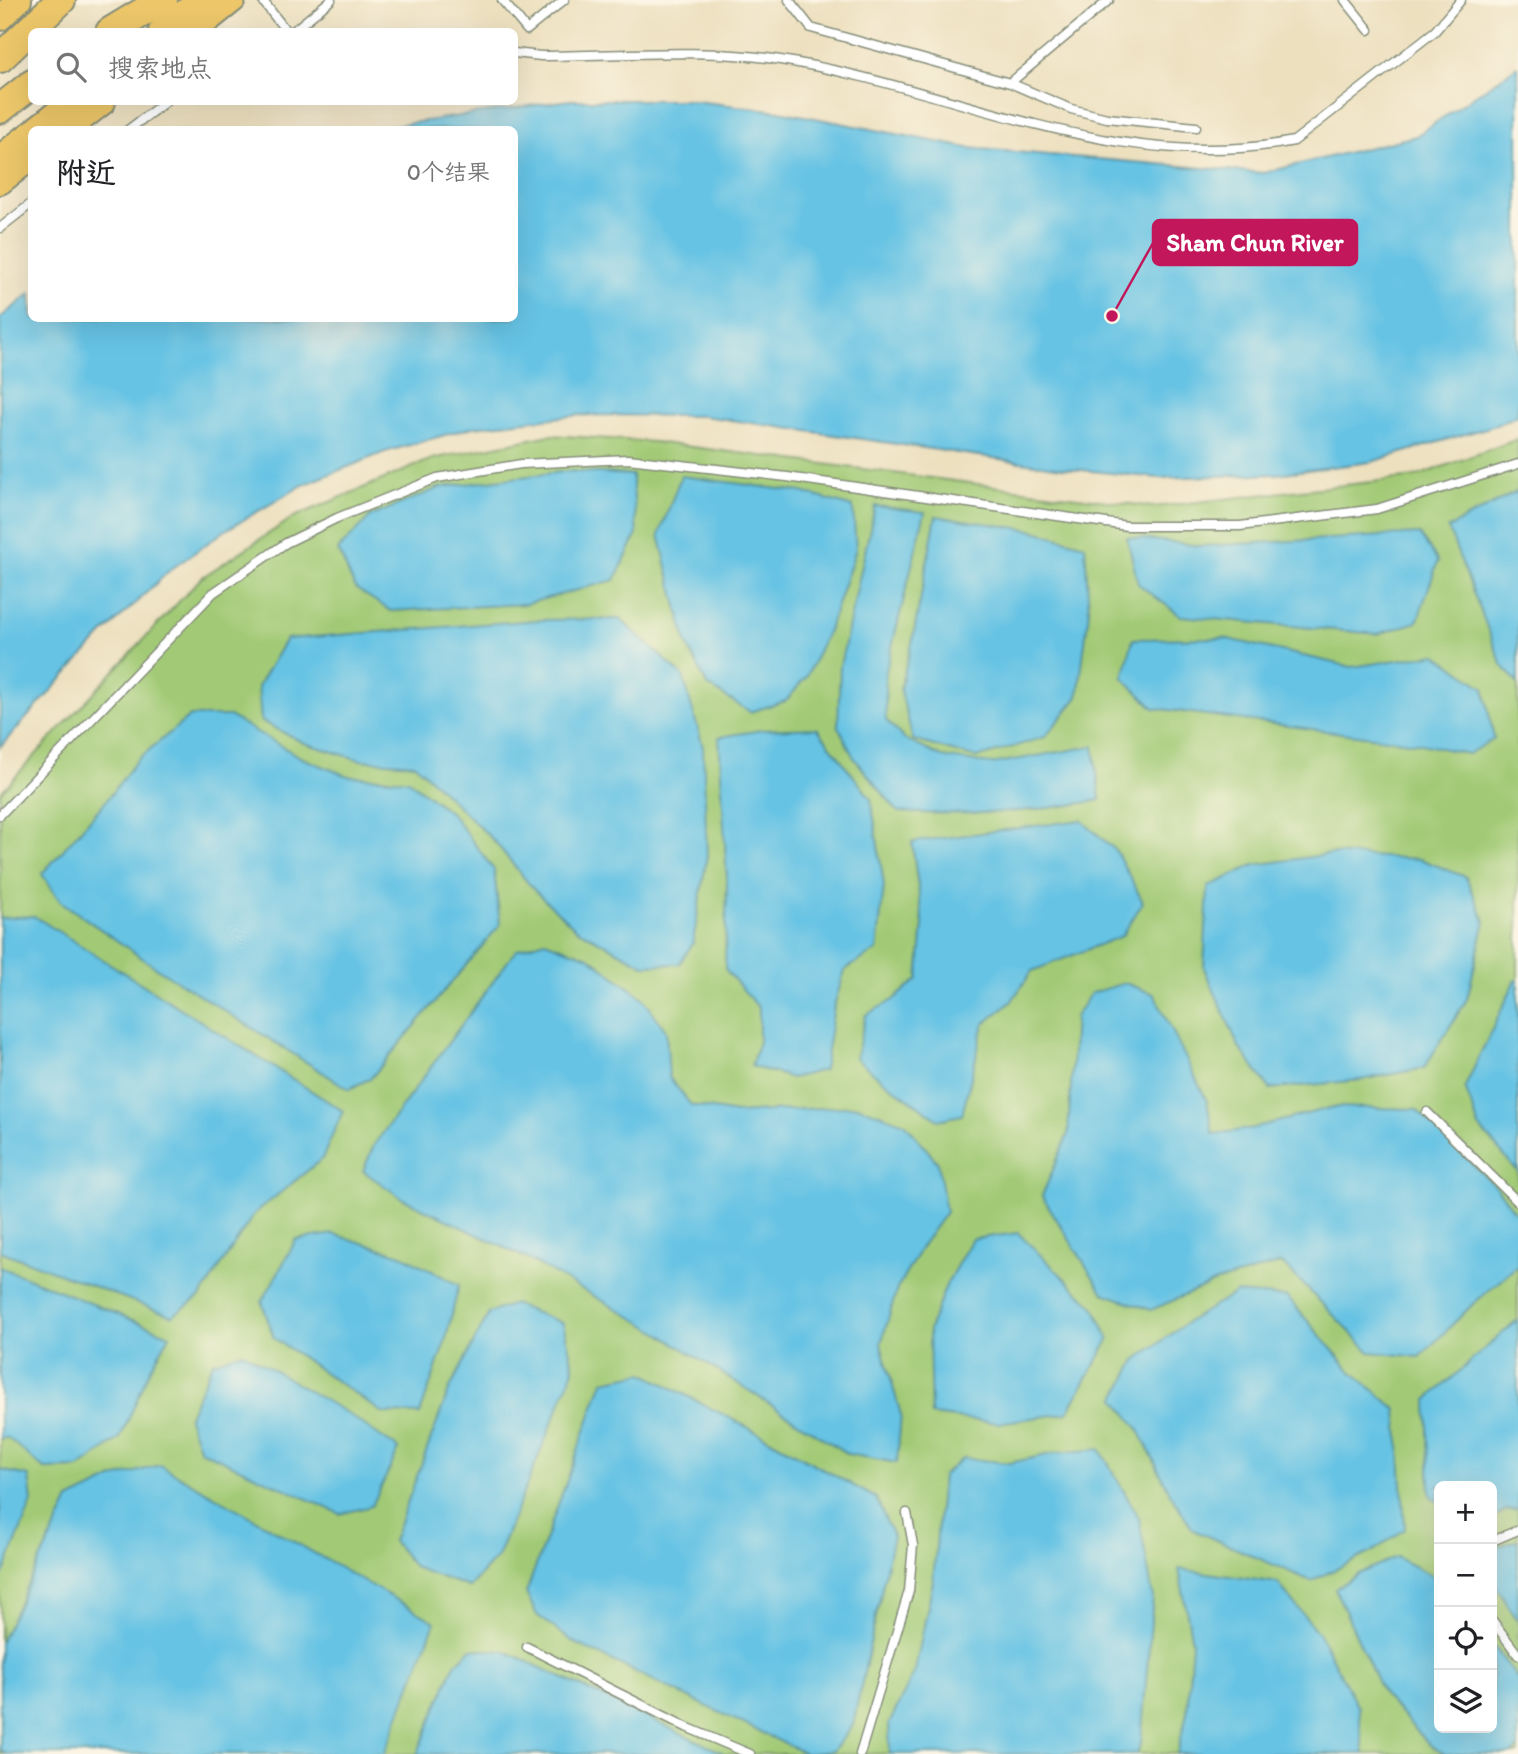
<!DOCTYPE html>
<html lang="zh">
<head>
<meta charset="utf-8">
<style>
	:root { --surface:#fff; --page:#f6f6f6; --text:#202124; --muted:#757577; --line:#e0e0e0 }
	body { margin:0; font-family:Itim,"LXGW WenKai TC",sans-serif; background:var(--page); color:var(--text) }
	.controls { position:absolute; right:21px; bottom:21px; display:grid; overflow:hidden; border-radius:10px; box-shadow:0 7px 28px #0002 }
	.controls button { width:63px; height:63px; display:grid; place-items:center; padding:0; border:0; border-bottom:2px solid var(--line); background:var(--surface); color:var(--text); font:35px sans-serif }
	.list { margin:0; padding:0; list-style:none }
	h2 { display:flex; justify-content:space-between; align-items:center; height:91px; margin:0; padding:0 28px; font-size:30px }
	h2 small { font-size:23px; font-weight:400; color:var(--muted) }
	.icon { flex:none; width:38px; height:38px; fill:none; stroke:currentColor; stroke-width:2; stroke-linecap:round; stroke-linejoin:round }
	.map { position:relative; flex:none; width:1518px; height:1754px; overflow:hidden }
	.search { position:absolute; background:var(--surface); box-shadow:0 7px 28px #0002; left:28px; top:28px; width:490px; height:77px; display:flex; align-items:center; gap:18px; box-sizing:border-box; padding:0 24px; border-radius:10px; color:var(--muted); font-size:26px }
	.panel { position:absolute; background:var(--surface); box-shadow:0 7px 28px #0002; left:28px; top:126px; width:490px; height:196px; border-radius:10px }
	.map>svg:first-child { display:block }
	.green { fill:#a2ca76; stroke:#608455; stroke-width:2; fill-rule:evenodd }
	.water { fill:#66c3e4; stroke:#42808c; stroke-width:2 }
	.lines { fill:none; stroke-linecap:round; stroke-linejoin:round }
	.lane-casing { stroke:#868e7a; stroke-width:11 }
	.primary-casing { stroke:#868e7a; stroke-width:28 }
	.highway-casing { stroke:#868e7a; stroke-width:32 }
	.lane { stroke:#fff; stroke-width:8 }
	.primary { stroke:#ecc669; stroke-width:24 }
	.highway { stroke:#ecc669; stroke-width:28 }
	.leader { fill:none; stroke:#c2185b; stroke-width:2.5 }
	.callout-dot { fill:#c2185b; stroke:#fcf5e5; stroke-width:2.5 }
	.callout { fill:#c2185b; stroke:#c2185b; stroke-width:2.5 }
	.callout-label { font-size:24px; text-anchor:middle; font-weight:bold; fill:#fff }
</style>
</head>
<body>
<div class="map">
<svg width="1518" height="1754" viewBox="0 0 1518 1754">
	<rect width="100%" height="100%" fill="#fcf5e5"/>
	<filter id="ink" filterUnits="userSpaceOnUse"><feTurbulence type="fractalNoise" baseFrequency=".0143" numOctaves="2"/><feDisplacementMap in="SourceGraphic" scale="14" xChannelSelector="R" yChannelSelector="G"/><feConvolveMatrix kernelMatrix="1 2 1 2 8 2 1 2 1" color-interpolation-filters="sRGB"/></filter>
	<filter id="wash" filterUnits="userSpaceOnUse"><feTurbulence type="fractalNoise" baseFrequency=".00686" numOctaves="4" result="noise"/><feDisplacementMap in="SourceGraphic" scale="28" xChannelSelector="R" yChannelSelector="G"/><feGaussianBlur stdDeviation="1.57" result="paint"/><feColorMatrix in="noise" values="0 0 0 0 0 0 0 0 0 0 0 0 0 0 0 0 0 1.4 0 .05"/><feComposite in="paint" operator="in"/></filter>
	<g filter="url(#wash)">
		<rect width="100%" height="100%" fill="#ede0bf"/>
		<!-- green -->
		<path class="green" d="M550,435L654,442L1154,507L1415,477L1518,439V1754H0V793L201,578L294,517L432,459ZM1439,1486H1492V1728H1439Z"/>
		<!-- water -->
		<path class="water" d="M1518,66V415L1496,425L1371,462L1276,474L1159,478L1062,468L703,416L579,415L473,427L385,452L303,485L226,530L170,570L102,635L0,747V318L31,293L32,318H514V130L370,129L570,100H686L779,111L968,148L1263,173L1416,136Z
			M568,471L632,475L637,534L615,580L525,604L391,611L355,588L338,550L371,516L441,487Z
			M681,476L802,492L853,507L856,549L830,626L807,676L786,701L750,712L707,685L686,642L659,535Z
			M1518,491V684L1502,665L1448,528Z
			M875,506L925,512L885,675L886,720L904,739L942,757L991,764L1094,746L1100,800C1032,813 966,816 898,812L854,758L838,726L840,666Z
			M936,516L1031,530L1085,545L1089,611L1078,697L1045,737L977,758L913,740L900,688L912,643Z
			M1419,534L1438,561L1417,622L1378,634L1181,616L1138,584L1127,537L1202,546Z
			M620,619L683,676L703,747L707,855L693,943L679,964L644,965L576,929L534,890L495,842L415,764L360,760L304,743L261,721L258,686L286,639L537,620Z
			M1224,638L1352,667L1436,654L1484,688L1494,739L1468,754L1417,743L1154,708L1123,678L1133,639Z
			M190,716H229L302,758L348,776L408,780L452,814L494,870L500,925L371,1078L349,1089L155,967L60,901L42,874L105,802L137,760Z
			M817,728L871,799L884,885L877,950L845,970L834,1006L824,1070L792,1078L751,1066L759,1042V1008L725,969L727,880L719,737L762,730Z
			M1081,820L1116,851L1143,902L1122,936L1032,971L1011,1002L984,1024L962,1115L938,1120C911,1099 881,1082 856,1058L866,1015L893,1000L918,979L923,924L912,842Z
			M1331,854L1420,859L1466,877L1485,921L1467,999L1424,1068L1361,1080L1270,1089L1239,1047L1204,968L1208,887L1254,865Z
			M34,916L343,1111L322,1159L254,1214L201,1296L172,1316L0,1251V918Z
			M545,941L589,957L643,998L666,1031L669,1077L691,1105L736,1113L857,1106L905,1123L938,1163L946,1212L923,1244L897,1289L881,1344L901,1415L897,1463L848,1454L651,1328L524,1257L403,1199L363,1171L374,1145L516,950Z
			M1518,980V1172L1479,1127L1465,1087L1515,981Z
			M1125,983L1154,994L1207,1101L1213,1134L1250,1129L1333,1107L1416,1109L1496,1187L1518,1216V1265L1472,1305L1420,1357L1370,1352L1282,1263L1216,1282L1151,1310L1103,1293L1042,1196L1068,1134L1075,1017L1091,993Z
			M1018,1233L1094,1307L1109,1340L1067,1413L998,1423L931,1415L929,1330L947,1283L972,1239Z
			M333,1234L402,1255L459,1285L445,1342L420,1414L383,1413L274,1338L262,1302L296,1240Z
			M0,1267L170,1335L151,1368L120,1438L79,1468L44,1469L8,1438H0Z
			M1236,1293L1287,1297L1349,1369L1397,1410L1405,1529L1372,1552L1311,1581L1193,1530L1170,1493L1138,1428L1115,1399L1136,1360L1189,1321Z
			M513,1304L563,1323L574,1370L497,1557L469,1587L415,1568L393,1541L449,1390L489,1313Z
			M1518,1321V1509L1506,1510L1492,1518V1486H1439V1503L1430,1495L1427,1400L1515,1322Z
			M243,1352L345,1412L399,1449L372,1506L340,1514L200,1450L188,1418L213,1362Z
			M643,1373L751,1429L876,1498L893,1536L853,1725L833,1751L806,1754L573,1642L537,1615L526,1593L603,1381Z
			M1100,1449L1139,1518L1153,1597L1141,1743L1137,1754H890L889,1724L915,1671L933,1581L942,1476L963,1458L1009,1463L1056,1453Z
			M160,1465L435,1622L384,1754H6L0,1749V1643L69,1500L114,1478Z
			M0,1470L29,1476L32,1502L0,1582Z
			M1518,1540V1621L1492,1580V1548Z
			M1396,1557L1439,1579V1728H1492V1643L1518,1680V1748L1511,1754H1445L1430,1745L1384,1696L1335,1589L1358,1574Z
			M1179,1569L1278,1583L1319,1634L1358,1707L1364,1754H1177L1187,1713L1192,1642Z
			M471,1649L505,1651L725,1754H417L455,1664Z"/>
	</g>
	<g filter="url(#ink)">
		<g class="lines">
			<defs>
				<path id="lane" d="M262,0L287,32
					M502,0L527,30L564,0
					M789,0L811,28L1010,83L1071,109L1107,118L1196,127
					M1345,0L1369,30
					M292,32L331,0
					M514,53L541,56C618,56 697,48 774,59C950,85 1111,177 1294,141L1435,31L1461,0
					M1010,83L1109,0
					M128,130L165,102
					M0,228L32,203
					M0,815L213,593L286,543L337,518L437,478L521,464L628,459L787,477L1127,526H1240L1377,509L1518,464
					M1427,1112L1518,1202
					M1492,1541L1518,1530
					M1492,1620L1518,1655
					M527,1647L686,1727L750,1754
					M860,1754L909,1591L913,1545L907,1513"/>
				<path id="primary" d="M0,18L19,0
					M193,32L233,0
					M67,130L103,102
					M0,182L32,157"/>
				<path id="highway" d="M110,32L163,0
					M163,32L203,0
					M0,58L61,0
					M0,109L32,84
					M38,130L74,102
					M0,160L32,135"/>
			</defs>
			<!-- lane casing -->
			<use href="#lane" class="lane-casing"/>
			<!-- primary casing -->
			<use href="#primary" class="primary-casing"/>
			<!-- highway casing -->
			<use href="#highway" class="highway-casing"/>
			<!-- lane -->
			<use href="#lane" class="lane"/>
			<!-- primary -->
			<use href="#primary" class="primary"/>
			<!-- highway -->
			<use href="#highway" class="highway"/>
		</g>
	</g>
	<!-- callouts -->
	<path class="leader" d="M1112 316L1153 243"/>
	<circle class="callout-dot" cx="1112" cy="316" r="7"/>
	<rect class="callout" x="1153" y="220" width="204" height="45" rx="7"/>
	<g class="callout-label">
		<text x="1255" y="251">Sham Chun River</text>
	</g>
</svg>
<div class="controls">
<button>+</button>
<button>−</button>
<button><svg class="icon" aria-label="locate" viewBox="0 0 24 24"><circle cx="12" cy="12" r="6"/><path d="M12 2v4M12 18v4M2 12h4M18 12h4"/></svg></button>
<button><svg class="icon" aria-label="layers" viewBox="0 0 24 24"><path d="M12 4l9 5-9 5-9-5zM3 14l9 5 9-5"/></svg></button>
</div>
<div class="search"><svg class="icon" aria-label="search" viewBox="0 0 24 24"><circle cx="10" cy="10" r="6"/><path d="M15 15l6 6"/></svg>搜索地点</div>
<section class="panel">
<h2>附近<small>0个结果</small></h2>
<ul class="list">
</ul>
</section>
</div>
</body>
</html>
